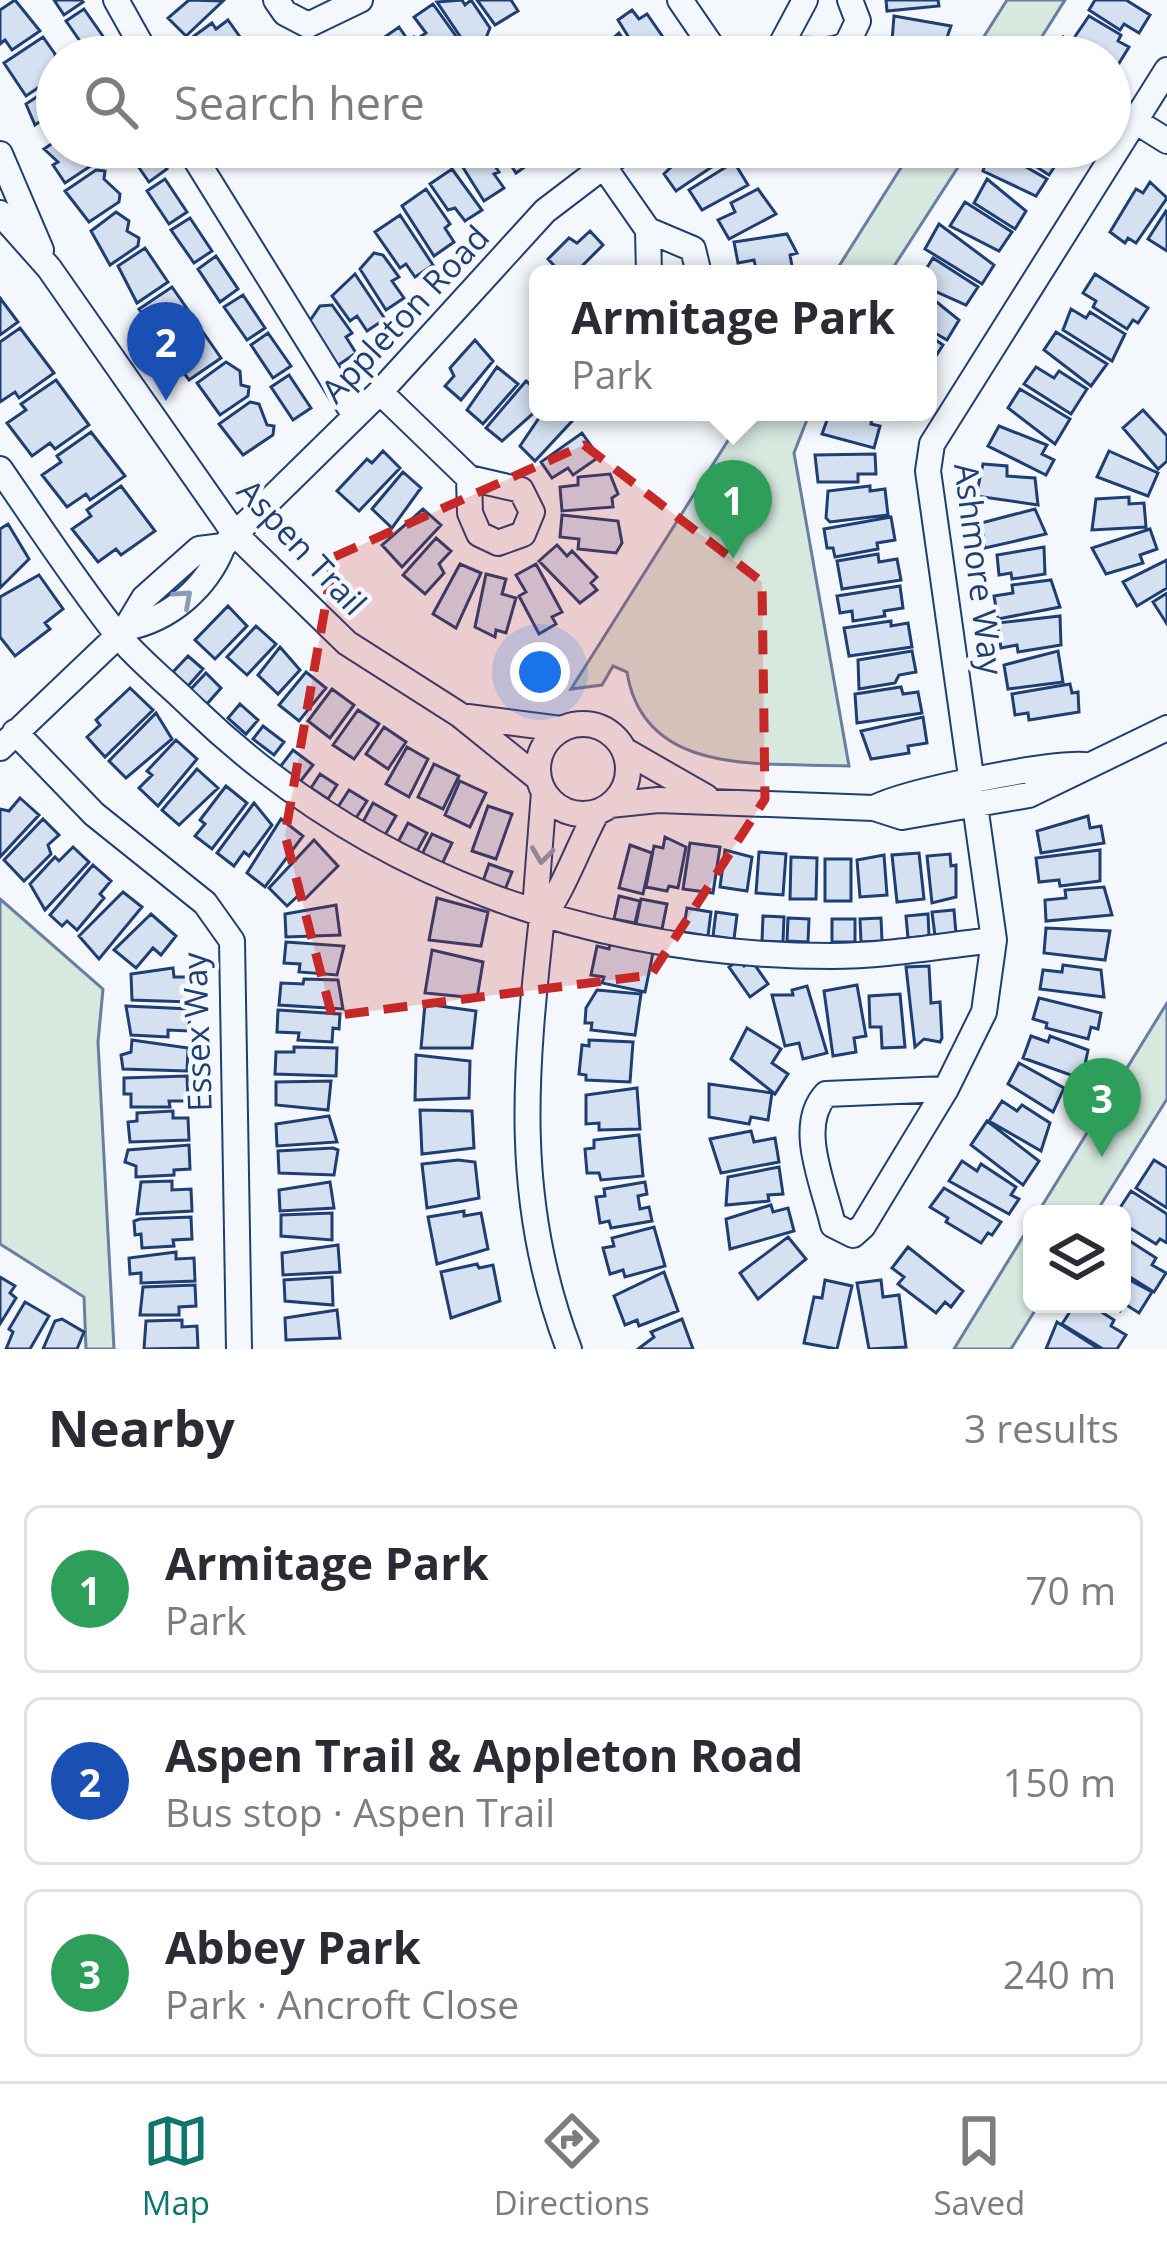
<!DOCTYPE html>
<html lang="en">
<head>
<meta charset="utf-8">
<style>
	:root { --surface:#fff; --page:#f7f7f7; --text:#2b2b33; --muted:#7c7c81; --line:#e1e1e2; --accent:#0f766e }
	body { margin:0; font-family:"Open Sans",sans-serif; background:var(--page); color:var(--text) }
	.controls { position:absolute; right:36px; bottom:36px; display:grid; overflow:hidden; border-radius:18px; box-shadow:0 3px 9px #0004 }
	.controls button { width:108px; height:108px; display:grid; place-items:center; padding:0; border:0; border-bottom:3px solid var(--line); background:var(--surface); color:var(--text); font:60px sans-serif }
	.you { position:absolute; left:540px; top:672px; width:42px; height:42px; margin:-30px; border:9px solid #fff; border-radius:50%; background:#1a73e8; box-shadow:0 0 0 18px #1a73e833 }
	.badge { display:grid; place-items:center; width:78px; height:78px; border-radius:50%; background:var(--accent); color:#fff; font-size:39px; font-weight:700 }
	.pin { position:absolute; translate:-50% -99px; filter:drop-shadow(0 3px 6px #0008) }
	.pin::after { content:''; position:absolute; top:63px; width:42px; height:36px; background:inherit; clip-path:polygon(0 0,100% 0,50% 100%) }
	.popup { position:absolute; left:529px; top:265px; width:408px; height:156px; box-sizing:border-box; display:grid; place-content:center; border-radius:18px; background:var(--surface); filter:drop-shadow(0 3px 9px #0005); font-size:39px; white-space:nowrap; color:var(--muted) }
	.popup b { font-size:45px; color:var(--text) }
	.popup::after { content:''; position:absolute; left:50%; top:100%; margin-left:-24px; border:24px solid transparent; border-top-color:var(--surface) }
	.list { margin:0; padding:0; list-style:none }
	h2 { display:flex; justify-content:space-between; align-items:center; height:156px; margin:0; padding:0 48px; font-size:51px }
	h2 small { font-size:39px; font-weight:400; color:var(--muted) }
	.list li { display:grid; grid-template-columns:78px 1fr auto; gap:36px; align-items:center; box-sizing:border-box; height:168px; margin:0 24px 24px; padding:0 24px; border:3px solid var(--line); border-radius:18px }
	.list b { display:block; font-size:45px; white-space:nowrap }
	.list p { margin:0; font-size:39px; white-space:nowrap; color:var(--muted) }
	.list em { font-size:39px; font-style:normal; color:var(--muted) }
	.icon { flex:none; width:66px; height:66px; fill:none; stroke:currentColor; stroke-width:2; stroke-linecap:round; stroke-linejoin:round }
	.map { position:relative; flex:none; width:1167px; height:1349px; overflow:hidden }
	.search { position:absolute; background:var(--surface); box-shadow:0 3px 9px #0004; left:36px; right:36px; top:36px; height:132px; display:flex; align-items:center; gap:30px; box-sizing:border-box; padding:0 42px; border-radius:66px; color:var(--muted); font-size:45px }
	.sheet { height:732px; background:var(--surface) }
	nav { display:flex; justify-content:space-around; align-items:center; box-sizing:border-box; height:168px; border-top:3px solid var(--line); background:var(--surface); font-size:33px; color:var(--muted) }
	nav a { display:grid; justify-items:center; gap:6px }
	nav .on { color:var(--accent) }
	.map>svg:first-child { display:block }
	.green { fill:#d7e8df; stroke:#687fa3; stroke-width:3 }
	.building { fill:#d5e0f0; stroke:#1d3f73; stroke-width:3 }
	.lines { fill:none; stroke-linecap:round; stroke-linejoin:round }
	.minor-casing { stroke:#1d3f73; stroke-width:28 }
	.minor { stroke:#f4f7fb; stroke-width:24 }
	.oneway { stroke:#889bb7 }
	.marked { fill:#c62828; fill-opacity:0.2; stroke:#c62828; stroke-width:9; stroke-dasharray:24 15; stroke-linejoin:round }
	.labels { text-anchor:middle; stroke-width:9; stroke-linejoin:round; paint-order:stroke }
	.street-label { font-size:33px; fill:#1d3f73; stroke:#f4f7fb }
</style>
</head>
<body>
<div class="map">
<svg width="1167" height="1349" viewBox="0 0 1167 1349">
	<rect width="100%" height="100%" fill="#f4f7fb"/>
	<!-- green -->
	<path class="green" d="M1007,0H1065L1029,57H971Z
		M914,147H971L889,274H834Z
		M746,412H810L794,453L849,766C766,762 644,779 627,672L613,666L602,685L571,689Z
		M0,899L103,989L98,1042L114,1349H86L84,1297L0,1244Z
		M1167,1003V1099L1095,1214H1037Z
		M1032,1222V1304H1039L1011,1349H954Z"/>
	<!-- building -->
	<path class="building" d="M15,0L40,31L12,50L5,40L0,44V10Z
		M54,0H81L83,2L64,15Z
		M189,0L223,1L186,36L168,18Z
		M462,0L465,5L471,0L490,28L485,40L466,45L437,2Z
		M477,0H511L518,11L495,25Z
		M886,0H938L939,6L887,11Z
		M1095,0H1126L1150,15L1139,33L1124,24L1120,30L1089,10Z
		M433,4L463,46L458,57H434L420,37L426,33L414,17Z
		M84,9L107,42L89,54L66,21Z
		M632,10L639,19L647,14L665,40L660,44L669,57H641L618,20Z
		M894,16L951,26L942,52L892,41Z
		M1089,16L1121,35L1118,41L1129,47L1118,65L1074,38Z
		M228,20L240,37L212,57H184L179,47L212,23L216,29Z
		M399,27L408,40L414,37L427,57H394L382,39Z
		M619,33L635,57H601L597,52Z
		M43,37L55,54L57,75L26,96L4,63Z
		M1063,37L1067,40L1094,57H1053Z
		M55,85L57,132L52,135L42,120L35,125L26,104Z
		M57,140V147H88L98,161L65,183L53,165L58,162L44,149Z
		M151,147L167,169L149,182L126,149Z
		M467,147H482L499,172L494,174L504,188L484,201L457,158Z
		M489,147H527L536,159L516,173L509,162L503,166Z
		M692,147H722L728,156L676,191L664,174Z
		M991,147L1047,179L1036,196L983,171Z
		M1006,147H1051L1061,157L1049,175Z
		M734,162L748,185L702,210L689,190Z
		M452,169L482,210L465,221L455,208L448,210L430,184Z
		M96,170L105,171L104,179L120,194L119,202L89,222L65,191Z
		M165,179L187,212L169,224L147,191Z
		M987,179L1026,211L1015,229L974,203Z
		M1150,182L1167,198L1136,243L1128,238L1125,243L1110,232L1136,189L1143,193Z
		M426,189L450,224L445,228L454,242L434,256L402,206Z
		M758,189L776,214L729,239L718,220L735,212L731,203Z
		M965,202L1012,232L999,251L950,226Z
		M1166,211L1167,212V251L1148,239Z
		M116,212L129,221L127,231L139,238L138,246L110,265L91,231Z
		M400,215L433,265L415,277L406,264L400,268L375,232Z
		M190,218L212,251L194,263L171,230Z
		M939,224L994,265L982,284L925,249Z
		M590,231L603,245L574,274H562L548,259L569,238L577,243Z
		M787,234L797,253L790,255L792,266L757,273L754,260L738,263L734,242Z
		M145,248L168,282L137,303L118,266Z
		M374,253L383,255L399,277L392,281L404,298L386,310L360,269Z
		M216,256L238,289L220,302L198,269Z
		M933,258L978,287L966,305L928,288V274H923Z
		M355,274L385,319L367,331L357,316L350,321L332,296Z
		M1095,274L1148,308L1138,323L1133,320L1127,329L1093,307L1096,301L1083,293Z
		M172,287L195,320L164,341L139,309Z
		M243,295L265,328L247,340L224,307Z
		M928,295L959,320L947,340L928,329Z
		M0,298L18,322L0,335Z
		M332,305L352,333L346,337L356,353L337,366L309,322L320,306Z
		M1071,309L1086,318L1090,312L1125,334L1112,361L1063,330Z
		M198,325L221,358L189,380L176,362L181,359L167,346Z
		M20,328L54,373L19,398L15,392L0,402V342Z
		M1056,332L1107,364L1091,386L1044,350Z
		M268,333L291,366L273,378L251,345Z
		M928,335L943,345L932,362L928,359Z
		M475,340L493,361L461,400L445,386L454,376L450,368Z
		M226,362L240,371L241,385L249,387L248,396L220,415L197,383Z
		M497,367L518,384L483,424L467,410Z
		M1036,367L1054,378L1059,371L1087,389L1071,414L1024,384Z
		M289,375L311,408L293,420L271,387Z
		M56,380L89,425L55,449L50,443L32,456L7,423L26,410L21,404Z
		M526,381L538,391V409L502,441L486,428Z
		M1020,389L1070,419L1055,444L1008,408Z
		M250,402L259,404L267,425L274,426L273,435L243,455L219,424Z
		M1143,410L1167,436V461L1158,469L1123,428Z
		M543,412H567L574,419L535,461L520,446Z
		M830,412L872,419L871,424L880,426L874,448L822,434Z
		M999,426L1047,445L1042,454L1054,460L1046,475L988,446Z
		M91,432L125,476L90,500L86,494L67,507L42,475L61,462L57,456Z
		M582,433L599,457L573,475L568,468L552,478L541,462Z
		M383,451L400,468L359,511L337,491L367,459L372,463Z
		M1109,451L1158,473L1148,496L1097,477Z
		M875,454L876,474H858V482H818L815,455Z
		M983,464L1007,466V476L1035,478L1038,505L976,496Z
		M403,472L421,488L392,528L372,509Z
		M610,474L618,494L612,498L613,507L562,511L560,487L578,485V477Z
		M121,486L155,531L121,555L116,549L98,562L72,529L91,516L87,510Z
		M870,486V491L885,489L888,515L830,522L826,518L828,491Z
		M1129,497V504L1144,503L1146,527L1092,530L1096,499Z
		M423,509L441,525L402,567L382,545Z
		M1035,509L1046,534L985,548L981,523Z
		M562,515L618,521L622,543L616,553L578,549L579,539L560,537Z
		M891,517L895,540L877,543L878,549L835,557L833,548H827L824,529Z
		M8,524L29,559L0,588V529Z
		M1150,529L1157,549L1140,555L1143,563L1106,574L1092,548Z
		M436,538L451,551L439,564L444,573L425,594L403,575Z
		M557,545L567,556L572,551L597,577L591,583L597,590L580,603L539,561Z
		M1044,547L1045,574L1012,579L1011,573L999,575L997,555Z
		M878,554L879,562L897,559L901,580L842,589L837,561Z
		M1167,560V588L1137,606L1123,582Z
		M460,564L481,573L456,628L433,614Z
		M536,564L562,612L552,617L556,624L539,634L519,596L526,592L516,575Z
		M486,574L506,579L502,594L516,598L506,633L496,630L495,637L475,627Z
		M39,575L63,609L45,623L50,629L15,656L0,637V597Z
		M1051,580L1060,607L998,619L994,596L1013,593L1012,585Z
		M900,586L903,608L884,611L885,616L853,621L852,611L840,613L837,596Z
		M1167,593V624L1153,602Z
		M228,606L247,626L215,659L195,640Z
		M1060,616L1061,645L1018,652L1017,645L1001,648L997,623Z
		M891,621V626L908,623L912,647L849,656L844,628Z
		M256,626L276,644L247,675L227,657Z
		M280,647L300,670L278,694L258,675Z
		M912,651L916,672L899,675L895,683L859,689L858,660Z
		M1058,651L1063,682L1008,689L1004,665Z
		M188,656L203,669L188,686L173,672Z
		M306,672L326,688L299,721L279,705Z
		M206,673L221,688L206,705L190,690Z
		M1070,684L1072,693L1078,692L1079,712L1029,720L1028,713L1015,715L1012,694Z
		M901,687L903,694L918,692L922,713L857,723L855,694Z
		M130,688L153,710L105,757L87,737L100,725L96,720Z
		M332,689L354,705L330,738L308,721Z
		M240,704L258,720L246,734L228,718Z
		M358,710L379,724L354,759L333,745Z
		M156,713L172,739L126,778L109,761Z
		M923,717L927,743L908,746L909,753L871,759L861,731Z
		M263,726L284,742L274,755L253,739Z
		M384,727L406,742L388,769L366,754Z
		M176,740L197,759L158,806L139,788L152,775L147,771Z
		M407,747L428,759L409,797L386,784Z
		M293,750L313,765L300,782L280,767Z
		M434,764L459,776L443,809L418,797Z
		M197,769L218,788L179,825L162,810Z
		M320,774L337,785L328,799L311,788Z
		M460,781L486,793L470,827L445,815Z
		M226,786L247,803L212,849L195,836L205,824L200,820Z
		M349,790L367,801L356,818L338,807Z
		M20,798L39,815L0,857V809L9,811Z
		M254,803L272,825L249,856L244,852L234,866L217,853Z
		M373,803L396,816L385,835L363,822Z
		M488,806L512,814L496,859L472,851Z
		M1088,816L1090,828L1101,826L1104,843L1041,853L1037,831Z
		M43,819L59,835L48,845L51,854L24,881L4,860Z
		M281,819L303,836L265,887L247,873Z
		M408,823L427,833L417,851L398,842Z
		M432,834L452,843L442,864L422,854Z
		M665,837L686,847L678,888L669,886L667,891L646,887L654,846L663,848Z
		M314,840L338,866L305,899L300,894L287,906L269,888Z
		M690,843L720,847L713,893L683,889Z
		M630,845L652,853L643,894L619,888Z
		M73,847L89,862L45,910L30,884L55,857L59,861Z
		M725,850L752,857L747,891L720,887Z
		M1100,850V881L1060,886L1059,880L1039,882L1036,858Z
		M759,852L786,854L783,895L756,893Z
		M919,853L924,899L897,902L892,855Z
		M950,854L951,866L956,865V897L932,903L927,856Z
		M884,855L887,895L860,897L857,860Z
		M791,857L817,858L816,899H790Z
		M825,859H851V901H825Z
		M489,864L512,872L504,892L482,884Z
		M93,865L111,881L100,894L104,898L77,930L67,921L62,926L50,915Z
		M1104,887L1112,915L1046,921L1045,900L1066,898L1065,890Z
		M123,892L142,907L99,959L79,936Z
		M619,896L640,901L635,923L614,919Z
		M437,898L488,912L481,946L429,940Z
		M641,899L667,904L662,929L636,924Z
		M336,905L340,935L286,937L285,914Z
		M687,908L711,912L708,936L683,932Z
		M954,910L956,934L935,936L932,912Z
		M716,912L737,915L734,939L713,936Z
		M151,914L176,936L161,955L153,948L136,968L114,950Z
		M928,914L929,936L908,938L906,916Z
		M763,916L784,917L783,942L762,941Z
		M788,918L809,919L808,942L787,941Z
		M881,918L882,941L861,942L860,919Z
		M832,919H855V942H832Z
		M1046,928L1110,931L1105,960L1044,953Z
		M611,940L654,948L645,992L602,983L604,977L591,975L597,946L609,949Z
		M286,942L344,946L337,975L299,972L300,964L284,963Z
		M432,950L483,962L477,998L425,993Z
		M739,960L744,966L752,961L768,984L750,997L729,967Z
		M1063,965L1101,970L1104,997L1040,989L1043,970L1062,972Z
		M929,966L931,1003L940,1002L942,1038L940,1042L924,1039L915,1047L906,967Z
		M173,968L174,977H189L190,1002L132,1000L131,974Z
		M304,979L338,980L343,1009L279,1005L281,983L303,984Z
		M857,985L866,1036L854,1038L856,1052L833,1056L824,991Z
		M807,986L827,1053L803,1059L799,1043L785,1046L772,995H793L792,990Z
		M597,990L641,994L635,1035L591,1030L592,1023H585L586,1008Z
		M900,994L905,1047L882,1048L881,1027H870L869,996Z
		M1039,998L1101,1013L1098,1029L1091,1027L1088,1039L1046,1028L1047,1023L1033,1019Z
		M425,1004L476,1011L472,1048H421Z
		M126,1006L190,1009L189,1031L168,1030V1037L131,1035Z
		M278,1010L340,1014L339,1029L333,1028L332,1042L298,1040L299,1033L277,1032Z
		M747,1028L781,1049L772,1063L788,1074L775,1094L731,1059Z
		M1031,1036L1048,1042L1050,1036L1088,1050L1082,1079L1023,1058Z
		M132,1040L188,1048L187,1071L123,1069L121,1055L131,1052Z
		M589,1040L633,1042L630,1082L586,1080V1075L579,1074L582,1045L589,1046Z
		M294,1047L337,1048L336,1076L275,1074L276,1052H294Z
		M416,1055L470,1061L469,1098L415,1100Z
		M1019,1063L1064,1088L1053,1112L1008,1084Z
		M187,1076L188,1101H169L170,1107H131V1094H124V1078Z
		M331,1081L328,1110L276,1105V1082Z
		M709,1084L772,1093L768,1120L751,1117L749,1124L709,1117Z
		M637,1088L640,1129L599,1130V1123L586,1124V1095Z
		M1002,1101L1017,1111L1022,1105L1050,1123L1041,1151L989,1121Z
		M420,1110L472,1111L474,1148L422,1154Z
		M173,1111V1118H188L189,1140L130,1142L128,1122L137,1121V1113Z
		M329,1116L337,1142L277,1146L276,1124Z
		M987,1121L1039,1161L1023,1185L971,1145Z
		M751,1131L754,1142L775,1138L779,1162L721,1173L710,1139Z
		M639,1135L643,1176L601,1180L599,1173H587L585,1149L594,1148V1140Z
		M189,1145L190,1169L174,1170V1175L136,1177V1166L125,1162L128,1150Z
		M333,1148L338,1150L334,1175L279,1173L278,1151Z
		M458,1160L475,1162L479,1198L427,1208L422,1164Z
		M1154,1160L1167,1168V1208L1136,1188Z
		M962,1161L977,1171L981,1164L1016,1187L1011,1195L1019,1199L1009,1214L949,1181Z
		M779,1167L783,1194L768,1195L769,1201L726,1205L728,1177Z
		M172,1181V1190L191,1189L192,1211L137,1214L141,1182Z
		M330,1182L334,1208L280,1211L279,1190Z
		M645,1182L647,1194L638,1196L640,1209L649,1207L652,1221L611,1228L609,1221L600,1223L596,1197L605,1196L604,1189Z
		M944,1188L1001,1222L992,1235L988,1233L981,1243L946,1222L948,1218L930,1207Z
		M1131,1191L1167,1214V1243L1160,1239L1156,1244L1122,1223V1214H1116Z
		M771,1205L773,1212L788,1208L794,1231L730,1249L726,1219Z
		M464,1211V1216L481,1213L488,1249L437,1264L428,1217Z
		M332,1213V1240L281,1236V1215Z
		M191,1217L192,1239L173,1240L174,1246L142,1248L141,1234L135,1235L134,1221L140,1219Z
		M654,1227L665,1266L625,1277L623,1270L610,1274L603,1248L614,1246L612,1238Z
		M1122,1236L1156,1258L1152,1265L1166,1273L1154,1292L1122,1272Z
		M788,1237L806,1259L758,1299L740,1273Z
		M338,1245L340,1272L283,1275L282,1253Z
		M908,1247L963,1291L951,1307L945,1302L936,1313L898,1284L904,1277L892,1268Z
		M176,1252V1259L194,1258L195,1281L141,1283V1273L130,1274L129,1258Z
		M477,1264L479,1268L493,1265L500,1301L451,1318L441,1272Z
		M664,1272L678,1311L639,1326L637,1320L625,1325L614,1296Z
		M1122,1276L1152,1292L1139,1313L1125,1304L1120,1311L1108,1304H1122Z
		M0,1277L15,1286L10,1293L16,1298L0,1324Z
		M332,1277L333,1305L285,1301L284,1280Z
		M825,1280L852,1286L837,1349L804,1343L814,1297L822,1298Z
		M881,1280L883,1297L899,1295L906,1347L869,1349L857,1283Z
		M195,1285L196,1306L179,1307V1315H140L143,1287Z
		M25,1302L49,1316L30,1349H6L13,1332L9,1329Z
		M1075,1304H1089L1114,1320L1111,1326L1126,1335L1117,1349H1103L1062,1324Z
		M337,1310L340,1338L286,1340L285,1318Z
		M62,1319L84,1332L77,1349H43L55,1321Z
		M682,1319L693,1349H638L654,1337L651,1332Z
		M182,1320V1327L197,1326L198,1348L144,1349L146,1321Z
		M1057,1322L1099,1349H1046Z"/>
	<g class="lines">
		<defs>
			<path id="minor" d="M116,0L148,57
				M276,0L285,13L308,25L360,0
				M680,0L719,57
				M781,45L805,0
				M755,57C794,40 819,59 847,44L858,21L850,0
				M1135,121L1167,141
				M188,147L355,416
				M0,154L41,250
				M602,164L648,230L649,274
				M0,213L49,268L235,534L347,643L460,715L538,778
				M648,230L693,249L699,274
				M380,392L469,478
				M0,469C38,524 75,581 116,633C138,660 169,684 194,709C368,876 591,956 831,956C885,956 940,946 994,940
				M469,478L521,490L532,512L523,534L498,543L479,534L470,513Z
				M126,628C171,619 207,587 223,546L380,392L545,211L629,147
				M468,717L561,729
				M538 769a45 45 0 1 1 90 0a45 45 0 1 1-90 0Z
				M15,732L94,814L205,903L232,941L239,1349
				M0,748L126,628L144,598L199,549L223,546
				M624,750L706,797
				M544,792L536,896L542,917C525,1071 512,1200 569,1349
				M610,805L658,800L874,808L902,817L1029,795L1167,728
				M874,808C907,791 1046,763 1084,765
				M542,917C560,898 581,840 597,812
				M946,1089L826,1094C796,1126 824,1185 833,1225L853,1235L863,1226L946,1089L984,1012L994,940L928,471L932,444L1167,70"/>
		</defs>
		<!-- minor casing -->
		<use href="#minor" class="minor-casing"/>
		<!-- minor -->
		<use href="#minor" class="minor"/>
	</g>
	<!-- one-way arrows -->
	<defs><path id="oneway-chevron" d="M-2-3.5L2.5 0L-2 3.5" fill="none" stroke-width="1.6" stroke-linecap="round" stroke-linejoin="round" transform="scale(3)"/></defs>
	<g class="oneway">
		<use href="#oneway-chevron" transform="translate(184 598) rotate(-42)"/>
		<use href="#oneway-chevron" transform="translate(542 855) rotate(97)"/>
	</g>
	<!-- marked area -->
	<path class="marked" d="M584,445L762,582L765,799L651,975L332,1016L285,835L334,557Z"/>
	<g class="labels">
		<!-- street labels -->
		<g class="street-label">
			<text transform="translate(405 314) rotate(-47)" y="12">Appleton Road</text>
			<text transform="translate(302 547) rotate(47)" y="12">Aspen Trail</text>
			<text transform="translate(979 569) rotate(83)" y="12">Ashmore Way</text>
			<text transform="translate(197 1032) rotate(-92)" y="12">Essex Way</text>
		</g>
	</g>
</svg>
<div class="controls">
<button><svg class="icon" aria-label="layers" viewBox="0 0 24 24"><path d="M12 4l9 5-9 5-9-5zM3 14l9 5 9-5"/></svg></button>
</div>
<div class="you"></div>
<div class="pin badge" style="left:733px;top:559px;background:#2e9e5b">1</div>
<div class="popup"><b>Armitage Park</b>Park</div>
<div class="pin badge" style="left:166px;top:401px;background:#1a4fb4">2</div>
<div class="pin badge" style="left:1102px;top:1157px;background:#2e9e5b">3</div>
<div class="search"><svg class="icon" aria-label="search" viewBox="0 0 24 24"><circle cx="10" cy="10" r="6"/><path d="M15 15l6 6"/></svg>Search here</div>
</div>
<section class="sheet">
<h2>Nearby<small>3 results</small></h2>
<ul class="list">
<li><span class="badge" style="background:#2e9e5b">1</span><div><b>Armitage Park</b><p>Park</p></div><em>70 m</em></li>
<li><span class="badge" style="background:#1a4fb4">2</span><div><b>Aspen Trail &amp; Appleton Road</b><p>Bus stop · Aspen Trail</p></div><em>150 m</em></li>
<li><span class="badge" style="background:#2e9e5b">3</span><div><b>Abbey Park</b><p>Park · Ancroft Close</p></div><em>240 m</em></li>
</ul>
</section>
<nav>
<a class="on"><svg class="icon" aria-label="map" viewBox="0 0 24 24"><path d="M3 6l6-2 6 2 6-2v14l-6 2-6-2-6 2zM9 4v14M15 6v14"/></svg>Map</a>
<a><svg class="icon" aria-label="directions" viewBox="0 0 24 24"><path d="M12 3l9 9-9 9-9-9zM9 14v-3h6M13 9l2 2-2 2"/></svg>Directions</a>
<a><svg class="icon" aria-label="saved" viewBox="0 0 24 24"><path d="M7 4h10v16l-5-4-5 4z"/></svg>Saved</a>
</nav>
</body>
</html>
